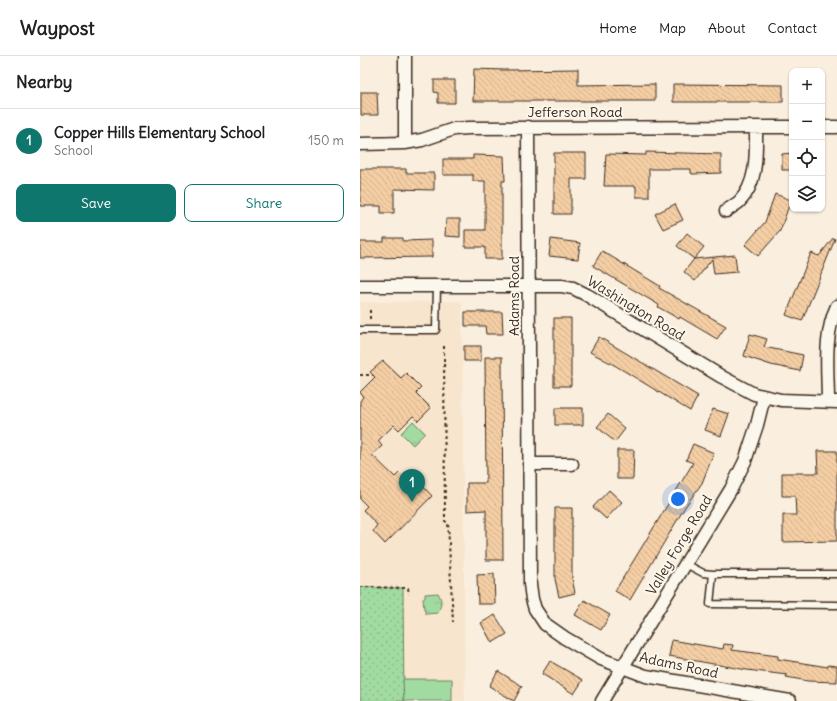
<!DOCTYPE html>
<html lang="en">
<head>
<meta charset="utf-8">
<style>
	:root { --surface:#fff; --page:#f2f2f2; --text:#202124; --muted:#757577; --line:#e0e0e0; --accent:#0f766e }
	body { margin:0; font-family:Delius,sans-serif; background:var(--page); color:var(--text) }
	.controls { position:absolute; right:12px; top:12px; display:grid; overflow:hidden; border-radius:8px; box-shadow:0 1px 3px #0004 }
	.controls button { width:36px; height:36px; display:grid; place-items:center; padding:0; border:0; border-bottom:1px solid var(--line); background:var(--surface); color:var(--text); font:20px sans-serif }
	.you { position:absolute; left:318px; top:443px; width:14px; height:14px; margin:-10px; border:3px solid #fff; border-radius:50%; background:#1a73e8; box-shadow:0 0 0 6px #1a73e833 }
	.badge { display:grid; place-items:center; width:26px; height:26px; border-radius:50%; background:var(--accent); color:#fff; font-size:13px; font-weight:700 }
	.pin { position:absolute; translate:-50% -33px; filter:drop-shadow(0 1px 2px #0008) }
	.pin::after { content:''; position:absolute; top:21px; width:14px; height:12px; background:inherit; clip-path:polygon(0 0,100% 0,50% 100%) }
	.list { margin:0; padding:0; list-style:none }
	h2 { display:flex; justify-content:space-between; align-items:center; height:52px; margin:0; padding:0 16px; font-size:17px }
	h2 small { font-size:13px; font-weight:400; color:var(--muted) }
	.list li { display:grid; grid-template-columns:26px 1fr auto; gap:12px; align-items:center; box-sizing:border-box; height:64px; padding:0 16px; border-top:1px solid var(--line) }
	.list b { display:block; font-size:15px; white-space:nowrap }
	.list p { margin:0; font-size:13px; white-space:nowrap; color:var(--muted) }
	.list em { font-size:13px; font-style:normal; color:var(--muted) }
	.actions { display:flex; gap:8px; padding:12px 16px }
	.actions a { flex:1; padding:9px 0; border:1px solid var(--accent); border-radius:8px; text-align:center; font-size:14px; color:var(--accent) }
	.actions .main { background:var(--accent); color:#fff }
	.icon { flex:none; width:22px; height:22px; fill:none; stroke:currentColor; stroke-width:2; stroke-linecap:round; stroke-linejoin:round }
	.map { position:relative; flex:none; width:477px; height:645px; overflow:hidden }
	header { display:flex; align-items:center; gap:24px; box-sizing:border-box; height:56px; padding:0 20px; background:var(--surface); border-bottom:1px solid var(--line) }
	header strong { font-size:19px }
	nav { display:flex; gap:22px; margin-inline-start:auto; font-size:14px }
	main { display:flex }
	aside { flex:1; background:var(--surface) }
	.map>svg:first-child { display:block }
	.built { fill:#f8e5cd }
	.grass { fill:url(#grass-dots); stroke:#6e8260 }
	.park { fill:url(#park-tufts); stroke:#6e8260 }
	.pitch { fill:#a1dba1; stroke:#6e8260 }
	.building { fill:url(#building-back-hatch); stroke:#3b2a1e }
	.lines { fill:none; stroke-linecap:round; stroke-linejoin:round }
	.service-casing { stroke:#3b2a1e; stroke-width:9 }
	.minor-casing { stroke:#3b2a1e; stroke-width:15 }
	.path { stroke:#3b2a1e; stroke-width:2; stroke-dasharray:3 3; stroke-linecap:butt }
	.service { stroke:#fbf7ec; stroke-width:6 }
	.minor { stroke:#fbf7ec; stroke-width:12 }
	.labels { text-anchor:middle; stroke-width:4; stroke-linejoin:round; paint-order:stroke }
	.street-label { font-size:14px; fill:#3b2a1e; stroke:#fbf7ec }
</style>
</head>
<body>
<header>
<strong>Waypost</strong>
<nav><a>Home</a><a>Map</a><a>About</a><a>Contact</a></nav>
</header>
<main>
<aside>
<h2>Nearby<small></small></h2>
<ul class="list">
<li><span class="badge">1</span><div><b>Copper Hills Elementary School</b><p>School</p></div><em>150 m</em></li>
</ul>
<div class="actions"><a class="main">Save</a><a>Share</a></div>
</aside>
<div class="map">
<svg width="477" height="645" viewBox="0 0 477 645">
	<defs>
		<pattern id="grass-dots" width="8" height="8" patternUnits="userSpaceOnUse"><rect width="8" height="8" fill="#a1dba1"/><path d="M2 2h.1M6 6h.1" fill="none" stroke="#8cbc8a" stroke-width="1.8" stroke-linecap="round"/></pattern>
		<pattern id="park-tufts" width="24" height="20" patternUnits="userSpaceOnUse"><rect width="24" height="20" fill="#a1dba1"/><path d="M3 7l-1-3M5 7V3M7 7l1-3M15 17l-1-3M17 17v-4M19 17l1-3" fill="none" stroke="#8cbc8a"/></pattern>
		<pattern id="building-back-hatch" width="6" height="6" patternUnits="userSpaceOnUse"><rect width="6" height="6" fill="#f4cea4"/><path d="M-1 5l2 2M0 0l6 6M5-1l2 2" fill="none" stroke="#d2b18d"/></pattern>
	</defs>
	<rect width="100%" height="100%" fill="#faefde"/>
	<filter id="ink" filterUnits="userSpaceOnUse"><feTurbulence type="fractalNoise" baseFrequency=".025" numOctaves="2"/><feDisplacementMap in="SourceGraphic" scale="8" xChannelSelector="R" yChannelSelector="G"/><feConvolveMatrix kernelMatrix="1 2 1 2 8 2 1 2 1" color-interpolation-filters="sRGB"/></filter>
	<g filter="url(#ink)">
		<!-- built -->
		<path class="built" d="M102,245L105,645H0V246Z"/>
		<!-- grass -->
		<path class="grass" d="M0,531L43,532L44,645H0Z"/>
		<!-- park -->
		<path class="park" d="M53,365L65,377L53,389L41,377Z
			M78,537C83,545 81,549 78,557L66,558L64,553L63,542H65V538Z"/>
		<!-- pitch -->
		<path class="pitch" d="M43,623H92V645H44Z"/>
		<!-- building -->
		<path class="building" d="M114,13L144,14L218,13V29L295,28V45H113Z
			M74,24H95V47H78V37L74,36Z
			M313,28L423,29V46H313Z
			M1,36H17L18,59H1Z
			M286,96L361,98V117L332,118L331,117V113H289V141H276V130H244L246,98L286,99Z
			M194,97H226V123H211V158H194Z
			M432,97V114H422V98Z
			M113,99L144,100L145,125H142V203H125V191H105V174H125V125H113V119H83V103H113Z
			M0,113H46V117H74V134L34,133V157H21V150H0Z
			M415,138L431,144L420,175L398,200L385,189L405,166Z
			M315,148L323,164L303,173L295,158Z
			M86,163H100V181L85,180Z
			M327,177L344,191L334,203L317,190Z
			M24,182H43V185L72,184V201L0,202V186H24Z
			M473,182L475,183L442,265L426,259L451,197L459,200Z
			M191,183L220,187L218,203L189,200Z
			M242,195L300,230L299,232L366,270L357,283L320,261L319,263L298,251L299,249L233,210Z
			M375,199L377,216L354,218L352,203L335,225L324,216L334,203Z
			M105,256H142L143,278H126L125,270H105Z
			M194,262H211V330H194Z
			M390,278L407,283L404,291L443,299L440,315L411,309L384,300Z
			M239,281L338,340L330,355L256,310L230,296Z
			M104,290H121V305H104Z
			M125,301H142L143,504H126V454L107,455V427H126Z
			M23,305L41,322L46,317L61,332L56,337L71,352L58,365L53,360L39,374L34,369L18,385L22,390L12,399L35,421L39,417L56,433L60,427L72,440L25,488L13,475L17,469L3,454L7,450L0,443V345L3,341L0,336L15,321L10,316Z
			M195,352H223V369H195Z
			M353,353L369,358L361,380L345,374Z
			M248,358L265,373L255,386L237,371Z
			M333,388L354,397L342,427L325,451L270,544L255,535L333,407L326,404Z
			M257,394H274L273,423H257Z
			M457,395H477V485L423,486V459H436L435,440H422V417H458Z
			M249,434L262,446L246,463L233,451Z
			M195,452H212V522L215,537L199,541L195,523Z
			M134,518L135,548H118L117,519Z
			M224,544L250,559L241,574L215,559Z
			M135,559L147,578L132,587L121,567Z
			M312,584L363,593L364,588L373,589L372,594L418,600V603L468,611V609L477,610V626L448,625L426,621L427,619L387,614L309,600Z
			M190,605L223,624L214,638L182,618Z
			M138,615L162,630L154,645L129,630Z"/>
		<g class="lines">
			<defs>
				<path id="service" d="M0,274H76L77,230
					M326,508L343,517L353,518H477
					M353,518L350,548L477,549"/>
				<path id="minor" d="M45,0V87
					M168,71L170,528L172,543L175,553L185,568L205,582L241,603L286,620L430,645
					M462,71H477
					M0,88L45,87L62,84L94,73L109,72L432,71
					M366,155C370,152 375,149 379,146C398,127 396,97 396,72
					M0,230H202L213,232L227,239L362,321L394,338L421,344L477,346
					M468,346C468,314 463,280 477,250
					M169,408H212
					M242,645L371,433L385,405L397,369L404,341"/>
			</defs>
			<!-- service casing -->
			<use href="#service" class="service-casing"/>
			<!-- minor casing -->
			<use href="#minor" class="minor-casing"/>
			<!-- path -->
			<path class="path" d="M10,254V264
				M84,290L85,465L88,467L93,566
				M0,319H13
				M0,531L48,532L49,538"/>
			<!-- service -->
			<use href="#service" class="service"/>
			<!-- minor -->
			<use href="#minor" class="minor"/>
		</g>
	</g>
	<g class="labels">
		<!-- street labels -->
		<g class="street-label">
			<text x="215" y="61">Jefferson Road</text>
			<text transform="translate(154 240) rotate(-90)" y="5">Adams Road</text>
			<text transform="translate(276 252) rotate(31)" y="5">Washington Road</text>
			<text transform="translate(319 489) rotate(-59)" y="5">Valley Forge Road</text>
			<text transform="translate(319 609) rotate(12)" y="5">Adams Road</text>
		</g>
	</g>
</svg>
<div class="controls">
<button>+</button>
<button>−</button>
<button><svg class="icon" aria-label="locate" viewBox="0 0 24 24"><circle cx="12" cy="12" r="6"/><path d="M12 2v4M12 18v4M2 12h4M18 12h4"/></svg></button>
<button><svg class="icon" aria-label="layers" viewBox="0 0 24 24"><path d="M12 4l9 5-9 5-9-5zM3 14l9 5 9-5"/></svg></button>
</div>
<div class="you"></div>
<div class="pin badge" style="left:52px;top:446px">1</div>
</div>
</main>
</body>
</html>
